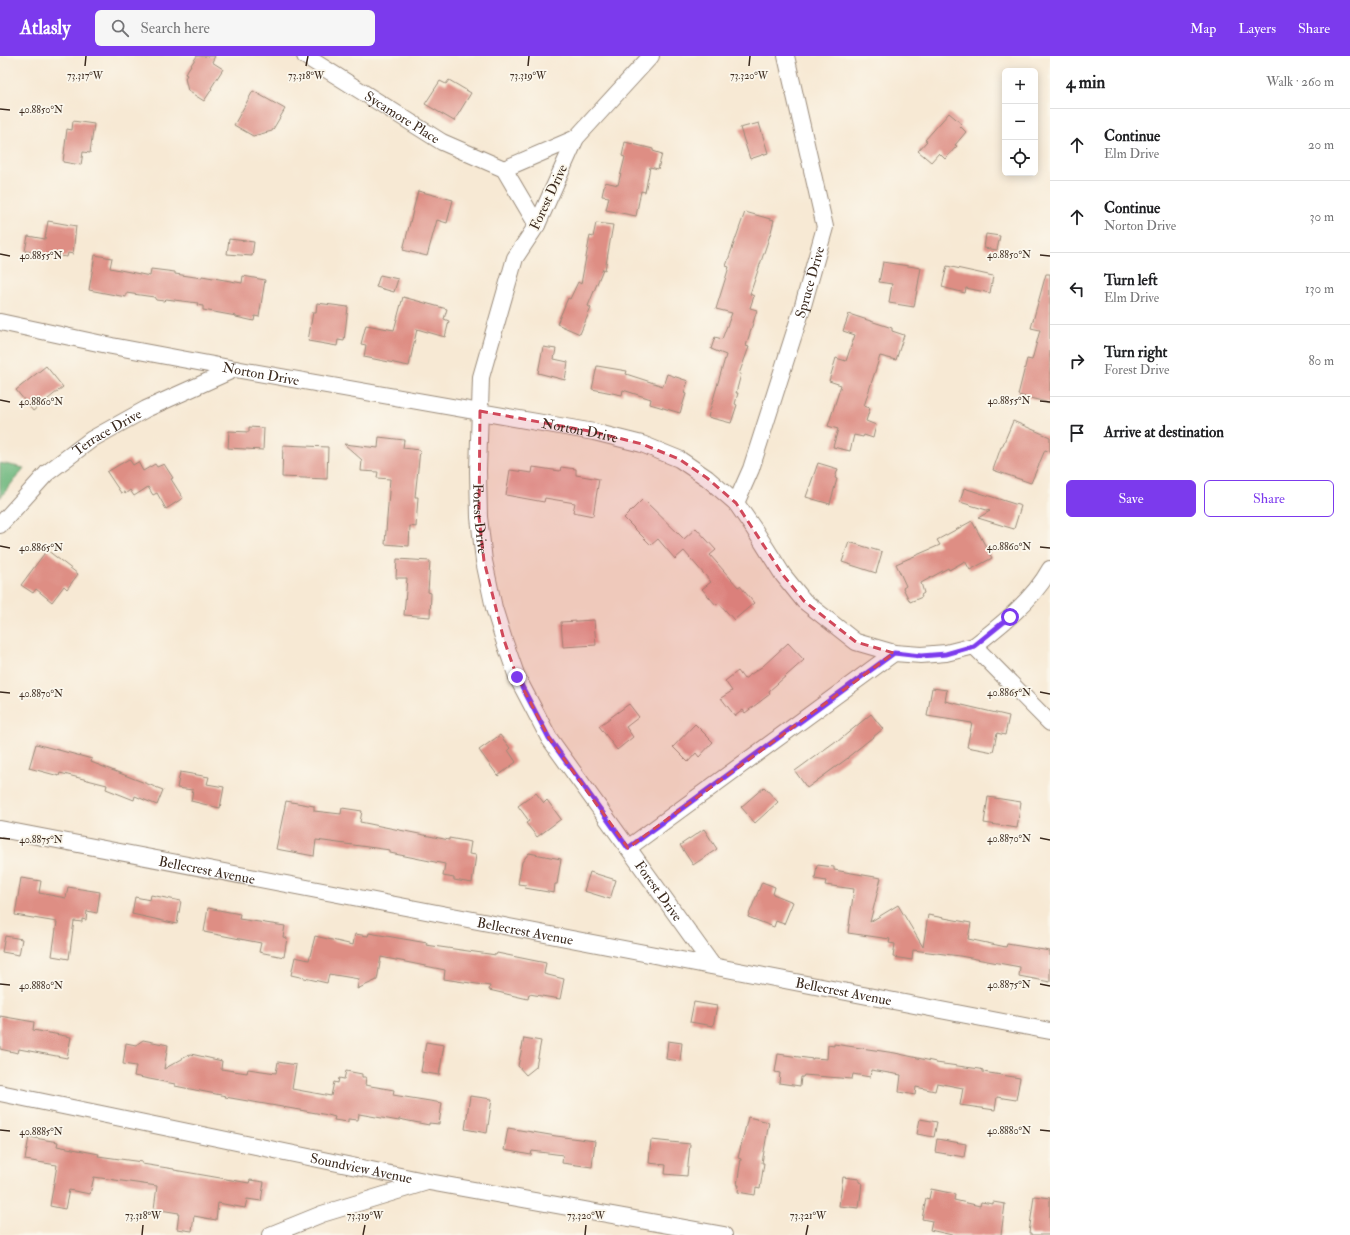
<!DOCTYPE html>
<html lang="en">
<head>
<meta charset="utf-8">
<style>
	:root { --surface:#fff; --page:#f6f6f6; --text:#202124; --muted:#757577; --line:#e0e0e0; --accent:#7c3aed }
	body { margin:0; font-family:"IM FELL Double Pica",serif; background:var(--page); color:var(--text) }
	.controls { position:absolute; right:12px; top:12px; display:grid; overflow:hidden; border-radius:6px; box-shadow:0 2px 10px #0003 }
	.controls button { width:36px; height:36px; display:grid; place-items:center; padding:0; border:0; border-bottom:1px solid var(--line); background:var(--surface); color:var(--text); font:20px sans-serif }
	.stop { position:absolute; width:12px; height:12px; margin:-9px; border:3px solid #7c3aed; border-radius:50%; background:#fff }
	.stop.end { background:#7c3aed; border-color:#fff; box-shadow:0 1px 4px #0008 }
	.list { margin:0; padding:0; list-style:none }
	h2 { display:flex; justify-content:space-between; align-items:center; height:52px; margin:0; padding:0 16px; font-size:17px }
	h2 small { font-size:13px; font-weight:400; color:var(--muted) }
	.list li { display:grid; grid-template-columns:26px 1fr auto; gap:12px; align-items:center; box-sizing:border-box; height:72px; padding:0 16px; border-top:1px solid var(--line) }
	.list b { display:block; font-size:15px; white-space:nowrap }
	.list p { margin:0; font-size:13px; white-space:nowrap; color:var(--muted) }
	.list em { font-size:13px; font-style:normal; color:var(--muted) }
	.actions { display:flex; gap:8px; padding:12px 16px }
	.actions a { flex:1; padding:9px 0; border:1px solid var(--accent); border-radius:6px; text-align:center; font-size:14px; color:var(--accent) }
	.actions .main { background:var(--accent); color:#fff }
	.icon { flex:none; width:22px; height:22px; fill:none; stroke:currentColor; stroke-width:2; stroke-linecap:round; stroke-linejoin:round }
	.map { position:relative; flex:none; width:1050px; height:1179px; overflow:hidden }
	header { display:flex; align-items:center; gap:24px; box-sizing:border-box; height:56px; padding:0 20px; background:var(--accent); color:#fff }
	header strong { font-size:19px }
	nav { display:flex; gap:22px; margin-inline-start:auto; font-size:14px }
	.search { width:280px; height:36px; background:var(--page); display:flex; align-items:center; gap:10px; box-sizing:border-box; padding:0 14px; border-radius:6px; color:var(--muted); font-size:15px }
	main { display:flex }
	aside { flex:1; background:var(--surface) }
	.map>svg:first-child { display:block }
	.forest { fill:#70b87f; stroke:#56714e }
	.building { fill:#de8e84 }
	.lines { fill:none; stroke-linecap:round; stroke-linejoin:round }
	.street-casing { stroke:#998a79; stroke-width:18 }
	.street { stroke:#fff; stroke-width:16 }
	.route { stroke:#7c3aed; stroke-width:5 }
	.marked { fill:#d1495b; fill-opacity:0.2; stroke:#d1495b; stroke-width:3; stroke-dasharray:8 5; stroke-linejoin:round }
	.ticks { fill:none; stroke:#3b2a1e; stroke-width:1.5 }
	.labels { text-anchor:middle; stroke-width:3.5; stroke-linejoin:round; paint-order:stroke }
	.street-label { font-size:14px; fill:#3b2a1e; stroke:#fbf7ec }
	.ticks-label { font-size:10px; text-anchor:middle; fill:#3b2a1e; stroke:#fbf7ec; stroke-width:3.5; stroke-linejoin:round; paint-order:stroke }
</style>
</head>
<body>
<header>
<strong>Atlasly</strong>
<div class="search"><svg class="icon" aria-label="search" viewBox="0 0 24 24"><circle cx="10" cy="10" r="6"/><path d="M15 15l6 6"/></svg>Search here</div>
<nav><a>Map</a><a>Layers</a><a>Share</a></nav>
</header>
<main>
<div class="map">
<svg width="1050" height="1179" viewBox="0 0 1050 1179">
	<rect width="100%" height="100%" fill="#fbf7ec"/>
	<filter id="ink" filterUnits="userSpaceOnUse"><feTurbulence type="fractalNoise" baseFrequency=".025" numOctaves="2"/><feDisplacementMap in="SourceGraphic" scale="8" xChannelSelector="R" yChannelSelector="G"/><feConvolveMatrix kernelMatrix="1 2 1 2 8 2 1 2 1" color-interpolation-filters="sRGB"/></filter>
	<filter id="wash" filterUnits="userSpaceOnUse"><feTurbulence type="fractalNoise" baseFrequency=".012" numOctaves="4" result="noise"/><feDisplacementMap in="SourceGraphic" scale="16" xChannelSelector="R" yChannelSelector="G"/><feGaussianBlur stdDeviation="0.9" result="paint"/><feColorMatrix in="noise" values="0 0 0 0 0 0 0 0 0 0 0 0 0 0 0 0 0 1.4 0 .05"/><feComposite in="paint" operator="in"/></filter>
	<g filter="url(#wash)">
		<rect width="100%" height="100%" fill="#f7e9d4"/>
		<!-- forest -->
		<path class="forest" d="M0,407L24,412L0,442Z"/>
		<g id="blocks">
			<!-- building -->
			<path class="building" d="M197,0H215L212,6L223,13L211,32L212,33L204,45L188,35L185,22L187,19L185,18Z
				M449,24L471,37L454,65L425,48L440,25L446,28Z
				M253,35L285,53L272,75L253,80L234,69Z
				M949,57L962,68L960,70L966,76L955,89L957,90L945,103L939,97L931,106L918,95L927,85L925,84Z
				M73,65L94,68L90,97L83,96L81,109L63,106L67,73L72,74Z
				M759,67L768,97L750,103L740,72Z
				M625,86L653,93V95L662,98L658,113L650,111L645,136L641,135L636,160L606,154L609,141L602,140L605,126L618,129L625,101L622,100Z
				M418,135L453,144L447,167L437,164L427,200L403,194Z
				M745,156L774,164L771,176L750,238L754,240L750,252L757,254L746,290L749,291L739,318H741L736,337H738L735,348L737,349L731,367L708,361L726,299L711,293L715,281L722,283L732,257L716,253L729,211L726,210Z
				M48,165L76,170L73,198L68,197L67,201L25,195L28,180L45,183Z
				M596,167L613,169L605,214L603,213L588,250L591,252L580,278L557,268L568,242L570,243L578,226L581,228L590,180L593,181Z
				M986,178L1000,180L997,194L984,192Z
				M229,183L254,186L252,200L227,198Z
				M95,199L112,202L110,212L150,220L151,213L175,216V218L202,222V220L242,227L243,220L265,224L259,261L255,260L254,265L236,261V260L203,254V250L197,249L198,247L166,243L164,245L156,244L154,241L126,237V241L89,234Z
				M883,206L921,212L914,251L889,247L892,228L879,226Z
				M947,210L993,220L990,237L966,232L965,237L942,231Z
				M1046,218H1050V347L1018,339L1027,303L1032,304L1040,274L1031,272Z
				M380,219L398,223L394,236L376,231Z
				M403,241L447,253L444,263L449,265L445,281L417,273L409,310L364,301L366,289L361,288L366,269L394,274Z
				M317,247L348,251L344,285L338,284L337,290L308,285L313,256H316Z
				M849,258L892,272V275L904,279L896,304L880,300L864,350L870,352L866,365L876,369L873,382L864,379L863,381L854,379L850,395L833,391L838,373L828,370L841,329L829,325L836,302L846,305L855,279L843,275Z
				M543,291L556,293L554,303L568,306L565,324L538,317Z
				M46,310L63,331L33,355L16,334Z
				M597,310L627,315L626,318L663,330L667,318L688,325L684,337L686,338L680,357L650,348L651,343L623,334L622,339L592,333Z
				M1013,365L1050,381V396L1045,394L1031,427L993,414L1001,391H1002Z
				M249,371L264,372L263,394L228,392L229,375L249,376Z
				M379,381L404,384L403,392L420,394L415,441H418L416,471L410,470L409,490L385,488L390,423L377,422L378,416L361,415L362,404L344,388L378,392Z
				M283,389L328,391L327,423L282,421Z
				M129,403L133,409L138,406L143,415L155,408L157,411L164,408L173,422L171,423L183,442L166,453L157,437L153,439L148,431L134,440L130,434L125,438L124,436L121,437L107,416Z
				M818,407L838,413L835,422L837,423L830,448L806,441Z
				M533,411L560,415L561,411L576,413V419L599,423L593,460L573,456L575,447L545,442L544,446L506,439L510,414L532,417Z
				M964,432L1021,450L1014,473L978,462L990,455L960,446Z
				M643,443L684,483L696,472L716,494L710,499L738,531L740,530L754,547L734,564L719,547L716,549L702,533L711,526L684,495L675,503L658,483L651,489L624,462Z
				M972,465L992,502L970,514L965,505L949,514L948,512L921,527L924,537L921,539L922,541L910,546L903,532L906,530L896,508L940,489L937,484Z
				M849,486L882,496L876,517L842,506Z
				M47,494L78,518L67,533L64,530L52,546L36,533L33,537L21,529Z
				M397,503L430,505L428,536L431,537L430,561L404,559L407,522H396Z
				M594,564L596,589L563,591L561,566Z
				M788,587L804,604L769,635L770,638L745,657L743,654L735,660L721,642L732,635L725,625L738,615L744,623L763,610Z
				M932,632L947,634L945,645L1009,660L1005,679L997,677L993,696L967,691L972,667L927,660Z
				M629,648L639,661L626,671L633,681L617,694L599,670Z
				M871,658L883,673L848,701V702L807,732L795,715L836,685L837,686Z
				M695,668L713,686L699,701L696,697L688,706L673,691Z
				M500,679L510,692L508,694L516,706L498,720L479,694Z
				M36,688L92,703L91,706L163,734L157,749L135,740L134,744L106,733L107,729L60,717L59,720L29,712Z
				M180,716L209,721L207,728L224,731L220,752L191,745L193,734L177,732Z
				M764,731L778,746L755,767L741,751Z
				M536,737L544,747L547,744L561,763L537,781L526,767L529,765L518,750Z
				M988,741L1021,746L1017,772L984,767Z
				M286,745L314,750V755L341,758L342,752L362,755L360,766L449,784V782L471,786L469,798L476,799L472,827L454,824V822L443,820L445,808L390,797V794L316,784L314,800L276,793Z
				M704,773L717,793L693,809L680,789Z
				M529,797L561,803L557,828H555L554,837L525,832L526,829L518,828L522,806Z
				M817,809L834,811V814L881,822L870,866L898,849L923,891L928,859L971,867L968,883L1006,891L1007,888L1050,895V926L1019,920L1020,911L960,900L913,894L912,904L893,901L895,888L889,887L890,883L848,877L854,833L825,829L826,825L815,823Z
				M590,816L616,824L610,843L584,835Z
				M21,822L41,825L39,837L66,842L68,831L100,836L97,857L87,855L86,864L82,863V866L74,865L69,903L52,900L57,866L15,859Z
				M762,826L775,831L773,838L793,846L784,868L776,865L774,871L748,861Z
				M151,839L181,845L177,868L132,858L135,841L150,844Z
				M208,852L240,858L239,863L285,870L283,881L287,882L284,901L259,896L261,887L204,876Z
				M369,877L427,887L426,889L496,899L497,897L546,907L544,918L564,923L560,943L529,938L528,943L489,934L490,930L444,923L445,914L381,901L377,924L357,933L359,923L329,918L327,927L291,919L295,901L309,904L315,880L353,889L355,878L368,880Z
				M5,880L22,883L19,899L2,896Z
				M694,946L717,950L713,970L690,966Z
				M0,960L34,966L33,974L71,981L67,1002L19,993L18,997L0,993Z
				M524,982L541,985L536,1011L526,1019L518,1010Z
				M143,984L168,989L164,1013L191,998L222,1005L221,1013L247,1017L248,1013L276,1017L278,1006L296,1009L292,1033L331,1040L334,1026L338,1027L339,1022L344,1023L346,1015L362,1018V1021H366L365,1029L394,1034L393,1039L442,1047L439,1068L429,1067V1069L399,1063V1065L359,1058L358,1064L348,1063V1066L334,1064L335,1061L328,1059L225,1041L226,1040L175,1030V1028L134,1020L136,1010L123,1008L126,987L136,989Z
				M668,985L682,987L680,1005L666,1003Z
				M426,986L444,989L439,1019L421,1016Z
				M834,988L895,997L936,1006V1007L980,1013L983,1014V1016L1020,1022L1016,1044L997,1041L995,1054L960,1049L963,1032L937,1027L935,1035L916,1031L915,1039L899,1036L901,1019L871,1014L870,1021L853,1018L852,1023L804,1019L803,1021H801L800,1030L779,1027L780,1017L775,1016L778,998L813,1003V1002L827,1003L828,989L834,990Z
				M470,1040L492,1043L487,1077L465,1073Z
				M748,1061L769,1066L762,1107H764L760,1133L756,1132L755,1139L738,1136L739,1129H737L741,1103L738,1102Z
				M920,1063L937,1066L934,1081L917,1078Z
				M508,1072L556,1080L595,1085L592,1111L562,1107L563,1099L532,1095L531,1099L504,1094Z
				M29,1081L58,1086L57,1090L99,1098L98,1100L142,1106V1108L174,1113V1114L249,1127L250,1124L264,1126L261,1145L247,1143L245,1152L218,1147L216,1164L194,1160L192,1175L177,1173L179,1157L154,1153L157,1130L94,1121L90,1138L69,1134L65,1153L50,1150L57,1109L25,1104Z
				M937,1083L966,1088L964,1101L935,1096Z
				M651,1084L690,1088L687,1120L665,1118L666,1109L649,1107Z
				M843,1121L859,1123V1126L862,1127L859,1152L839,1150Z
				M931,1133L955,1138L954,1144L980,1150L981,1146L993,1148V1146L1005,1148L1001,1179H952L930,1174L932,1165L922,1163L926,1142L929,1143Z
				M1034,1140L1050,1142V1179H1031V1177H1029Z"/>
		</g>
	</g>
	<g filter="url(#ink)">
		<use href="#blocks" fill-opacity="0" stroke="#998a79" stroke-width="1"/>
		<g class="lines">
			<defs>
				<g id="street">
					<path id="s1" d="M305,0L442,86L504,113L537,169"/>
					<path id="s2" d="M651,0L576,82L537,169L515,202L481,321L478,415L479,461L484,505L494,552L504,584L517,621L549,682L713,910"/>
					<path d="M504,113L576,82"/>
					<path id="s3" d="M0,266L112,290L235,313L594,376L642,388L679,403L707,422L736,447L754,473L783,519L804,545L856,586L894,597L921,599L946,597L974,590L1050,667"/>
					<path id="s4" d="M736,447L751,413L802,253L825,171L786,0"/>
					<path id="s5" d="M0,469L47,417L92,383L146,353L235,313"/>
					<path d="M974,590C1001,569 1033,544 1050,513"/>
					<path id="s6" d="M0,773C349,843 700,907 1050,975"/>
					<path d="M628,792L894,597"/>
					<path id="s7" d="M0,1037L429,1126L724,1179"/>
					<path d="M270,1179L322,1158L427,1126"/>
				</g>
			</defs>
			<!-- street casing -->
			<use href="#street" class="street-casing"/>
			<!-- street -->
			<use href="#street" class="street"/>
		</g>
	</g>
	<g class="lines" filter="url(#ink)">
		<!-- route -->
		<path class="route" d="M517,621L549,682L628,792L894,597L921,600L946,598L974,590L1010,561"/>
	</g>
	<!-- marked area -->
	<path class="marked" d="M480,355L594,376L642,388L679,403L707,422L736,447L783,519L804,545L856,586L894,597L628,792L549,682L517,621L504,584L484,505L479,461Z"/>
	<!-- ticks -->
	<path class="ticks" d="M85,10L86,0M306,10L308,0M528,10L529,0M749,10L750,0M0,53L10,54M0,198L10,200M1040,199L1050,200M0,344L10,346M1040,345L1050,346M0,490L10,492M1040,491L1050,492M0,636L10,637M1040,636L1050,638M0,782L10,783M1040,782L1050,784M0,928L10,929M1040,928L1050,930M0,1074L10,1075M1040,1074L1050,1075M142,1179L143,1169M363,1179L365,1169M585,1179L586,1169M806,1179L808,1169"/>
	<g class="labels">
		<!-- street labels -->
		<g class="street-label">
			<text dy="5" stroke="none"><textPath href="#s1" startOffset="115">Sycamore Place</textPath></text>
			<text transform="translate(548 141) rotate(-65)" y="5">Forest Drive</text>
			<text dy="5" stroke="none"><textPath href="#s4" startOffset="233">Spruce Drive</textPath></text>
			<text dy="5" stroke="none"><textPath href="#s3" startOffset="266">Norton Drive</textPath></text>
			<text dy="5" stroke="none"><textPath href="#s3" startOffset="590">Norton Drive</textPath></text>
			<text dy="5" stroke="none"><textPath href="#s5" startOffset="143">Terrace Drive</textPath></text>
			<text dy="5" stroke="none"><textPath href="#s2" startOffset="512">Forest Drive</textPath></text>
			<text dy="5" stroke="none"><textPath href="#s6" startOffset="211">Bellecrest Avenue</textPath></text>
			<text dy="5" stroke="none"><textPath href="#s2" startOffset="932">Forest Drive</textPath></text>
			<text dy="5" stroke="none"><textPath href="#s6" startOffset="535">Bellecrest Avenue</textPath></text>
			<text dy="5" stroke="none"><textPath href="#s6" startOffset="859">Bellecrest Avenue</textPath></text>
			<text dy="5" stroke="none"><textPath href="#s7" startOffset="369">Soundview Avenue</textPath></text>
		</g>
	</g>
	<g class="ticks-label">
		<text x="85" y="23">73.317°W</text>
		<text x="306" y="23">73.318°W</text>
		<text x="528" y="23">73.319°W</text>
		<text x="749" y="23">73.320°W</text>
		<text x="41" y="57">40.8850°N</text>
		<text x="1009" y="202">40.8850°N</text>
		<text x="41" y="203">40.8855°N</text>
		<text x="1009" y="348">40.8855°N</text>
		<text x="41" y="349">40.8860°N</text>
		<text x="1009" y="494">40.8860°N</text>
		<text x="41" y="495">40.8865°N</text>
		<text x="1009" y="640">40.8865°N</text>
		<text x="41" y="641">40.8870°N</text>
		<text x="1009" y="786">40.8870°N</text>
		<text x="41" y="787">40.8875°N</text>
		<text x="1009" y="932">40.8875°N</text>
		<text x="41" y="933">40.8880°N</text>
		<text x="1009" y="1078">40.8880°N</text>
		<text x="41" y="1079">40.8885°N</text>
		<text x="143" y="1163">73.318°W</text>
		<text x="365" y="1163">73.319°W</text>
		<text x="586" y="1163">73.320°W</text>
		<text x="808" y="1163">73.321°W</text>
	</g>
</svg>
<div class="controls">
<button>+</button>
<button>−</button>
<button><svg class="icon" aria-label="locate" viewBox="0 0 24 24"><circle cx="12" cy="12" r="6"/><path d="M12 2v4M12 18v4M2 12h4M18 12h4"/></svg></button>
</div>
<div class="stop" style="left:1010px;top:561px"></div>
<div class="stop end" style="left:517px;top:621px"></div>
</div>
<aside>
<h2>4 min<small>Walk · 260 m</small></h2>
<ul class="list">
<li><svg class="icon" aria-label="ahead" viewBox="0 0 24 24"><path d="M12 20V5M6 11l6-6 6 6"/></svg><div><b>Continue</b><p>Elm Drive</p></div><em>20 m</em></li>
<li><svg class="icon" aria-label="ahead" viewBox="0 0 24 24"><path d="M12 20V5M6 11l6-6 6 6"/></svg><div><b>Continue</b><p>Norton Drive</p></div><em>30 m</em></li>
<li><svg class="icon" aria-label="left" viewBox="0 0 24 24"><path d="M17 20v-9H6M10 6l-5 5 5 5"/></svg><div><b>Turn left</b><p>Elm Drive</p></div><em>130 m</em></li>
<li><svg class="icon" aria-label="right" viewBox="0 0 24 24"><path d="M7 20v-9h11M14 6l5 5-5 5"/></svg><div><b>Turn right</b><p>Forest Drive</p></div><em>80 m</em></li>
<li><svg class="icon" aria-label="arrive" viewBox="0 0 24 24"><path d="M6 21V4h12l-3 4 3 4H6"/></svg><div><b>Arrive at destination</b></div></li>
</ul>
<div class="actions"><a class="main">Save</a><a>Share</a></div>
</aside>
</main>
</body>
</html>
